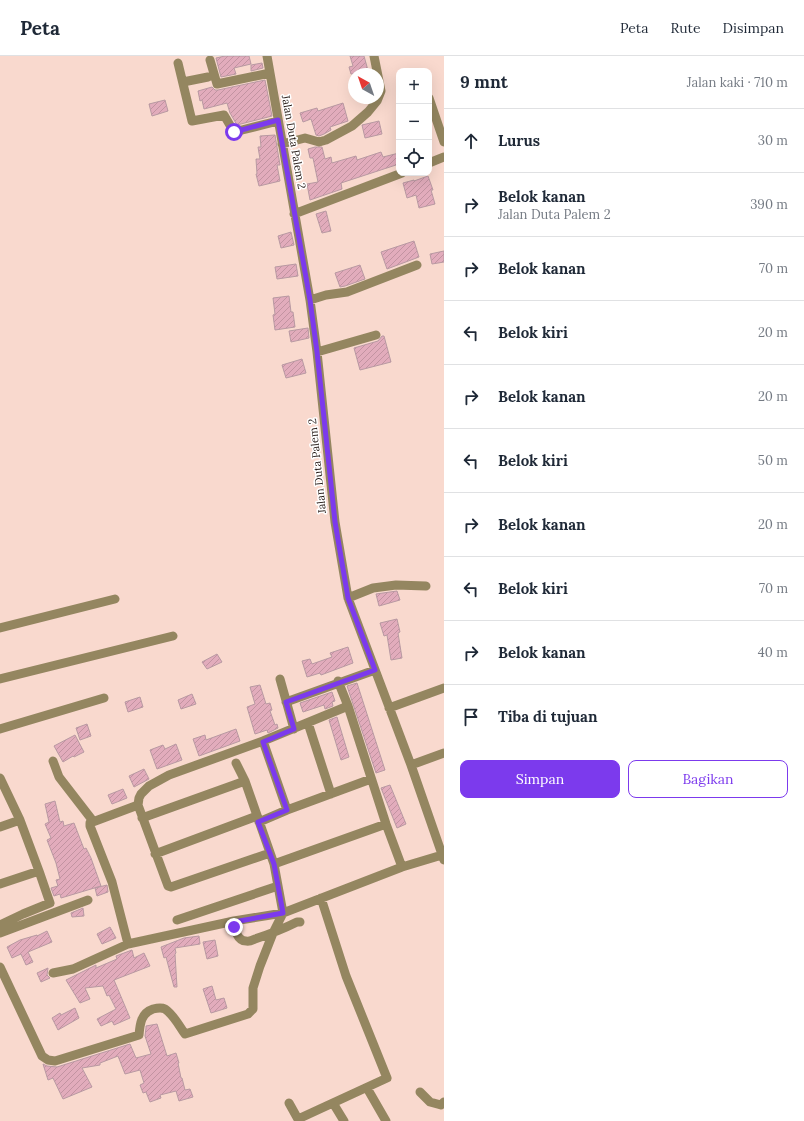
<!DOCTYPE html>
<html lang="id">
<head>
<meta charset="utf-8">
<style>
	:root { --surface:#fff; --page:#f2f2f3; --text:#1f2937; --muted:#747a83; --line:#e0e1e3; --accent:#7c3aed }
	body { margin:0; font-family:Lora,serif; background:var(--page); color:var(--text) }
	.controls { position:absolute; right:12px; top:12px; display:grid; overflow:hidden; border-radius:8px; box-shadow:0 4px 16px #0002 }
	.controls button { width:36px; height:36px; display:grid; place-items:center; padding:0; border:0; border-bottom:1px solid var(--line); background:var(--surface); color:var(--text); font:20px sans-serif }
	.compass { position:absolute; left:348px; top:12px; width:36px; height:36px; border-radius:50%; background:var(--surface); box-shadow:0 4px 16px #0002; rotate:320deg }
	.stop { position:absolute; width:12px; height:12px; margin:-9px; border:3px solid #7c3aed; border-radius:50%; background:#fff }
	.stop.end { background:#7c3aed; border-color:#fff; box-shadow:0 1px 4px #0008 }
	.list { margin:0; padding:0; list-style:none }
	h2 { display:flex; justify-content:space-between; align-items:center; height:52px; margin:0; padding:0 16px; font-size:17px }
	h2 small { font-size:13px; font-weight:400; color:var(--muted) }
	.list li { display:grid; grid-template-columns:26px 1fr auto; gap:12px; align-items:center; box-sizing:border-box; height:64px; padding:0 16px; border-top:1px solid var(--line) }
	.list b { display:block; font-size:15px; white-space:nowrap }
	.list p { margin:0; font-size:13px; white-space:nowrap; color:var(--muted) }
	.list em { font-size:13px; font-style:normal; color:var(--muted) }
	.actions { display:flex; gap:8px; padding:12px 16px }
	.actions a { flex:1; padding:9px 0; border:1px solid var(--accent); border-radius:8px; text-align:center; font-size:14px; color:var(--accent) }
	.actions .main { background:var(--accent); color:#fff }
	.icon { flex:none; width:22px; height:22px; fill:none; stroke:currentColor; stroke-width:2; stroke-linecap:round; stroke-linejoin:round }
	.map { position:relative; flex:none; width:444px; height:1065px; overflow:hidden }
	header { display:flex; align-items:center; gap:24px; box-sizing:border-box; height:56px; padding:0 20px; background:var(--surface); border-bottom:1px solid var(--line) }
	header strong { font-size:19px }
	nav { display:flex; gap:22px; margin-inline-start:auto; font-size:14px }
	main { display:flex }
	aside { flex:1; background:var(--surface) }
	.map>svg:first-child { display:block }
	.building { fill:url(#building-hatch); stroke:#b899a2 }
	.lines { fill:none; stroke-linecap:round; stroke-linejoin:round }
	.minor { stroke:#948660; stroke-width:9 }
	.route { stroke:#7c3aed; stroke-width:5 }
	.labels { text-anchor:middle; stroke-width:3; stroke-linejoin:round; paint-order:stroke }
	.street-label { font-size:11px; fill:#261b17; stroke:#fff }
</style>
</head>
<body>
<header>
<strong>Peta</strong>
<nav><a>Peta</a><a>Rute</a><a>Disimpan</a></nav>
</header>
<main>
<div class="map">
<svg width="444" height="1065" viewBox="0 0 444 1065">
	<defs>
		<pattern id="building-hatch" width="6" height="6" patternUnits="userSpaceOnUse"><rect width="6" height="6" fill="#e2acbc"/><path d="M-1 1l2-2M0 6l6-6M5 7l2-2" fill="none" stroke="#c293a1"/></pattern>
	</defs>
	<rect width="100%" height="100%" fill="#f9d9ce"/>
	<!-- building -->
	<path class="building" d="M225,0H249L251,8L234,12L236,18L221,21L216,2Z
		M350,0H364L369,18H351L349,11L353,10Z
		M262,7L263,12L251,15V9Z
		M265,24L272,60L237,69L230,57L227,47L204,53L202,44L200,45L198,35L212,31L215,34H218Z
		M165,44L168,55L152,60L149,48Z
		M343,47L348,65L330,71L331,74L324,78L319,80L316,79L311,63L303,66L300,57L317,52L318,55Z
		M379,65L382,78L365,82L362,69Z
		M275,79L280,109H277L280,125L259,130L256,118H257L256,103H260L258,91H261L260,80Z
		M315,91H322L325,103L331,101L332,107L356,100L357,104L381,96L383,101L399,97V108L341,127L342,133L310,144L307,128L318,126L313,102H310L308,93Z
		M428,120L433,134H431L435,148L419,152L416,139L407,142L403,127L414,124V125Z
		M326,155L331,175L322,177L316,158Z
		M291,176L294,189L281,192L278,180Z
		M414,185L419,201L387,213L381,196Z
		M444,195V206L432,208L430,198Z
		M296,208L298,220L277,223L275,211Z
		M360,209L365,223L345,230L340,231L335,217Z
		M289,240L291,256H293L295,271L275,274L273,259L275,258L273,242Z
		M308,272L309,282L291,286L289,275Z
		M382,280H384L391,306L360,314L354,292L378,285Z
		M302,303L306,317L286,322L282,309Z
		M397,535L400,544L379,550L376,538Z
		M397,563L400,576L398,577L402,602L391,604L387,579L384,580L380,567Z
		M348,591L353,607L321,619L320,617L307,621L302,605L310,603L312,608L332,601L330,597Z
		M217,598L222,606L207,613L202,606Z
		M357,627L385,714L376,717L347,630Z
		M260,629L266,648L270,647L272,654L270,655L275,669L277,668L278,672L268,677L267,674L255,678L247,651L255,648L250,631Z
		M332,636L335,645L332,646L333,650L325,653L324,649L303,656L300,647Z
		M192,638L196,648L181,653L178,644Z
		M140,641L143,651L128,656L125,646Z
		M337,661L349,701L341,704L329,664Z
		M87,668L91,680L80,684L76,672Z
		M236,673L240,685L199,700L193,683L205,679L206,684Z
		M75,679L84,696L74,701L73,700L63,706L54,690Z
		M176,688L182,704L157,713L150,694L163,689L165,693Z
		M144,713L149,723L134,731L129,720Z
		M390,729L406,768L397,772L381,732Z
		M123,733L127,742L112,748L108,739Z
		M55,745L60,766L63,765L64,770L74,767L84,793L86,792L91,802L101,830L61,842L60,838L54,840L51,832L58,830L56,824L60,823L56,807L47,784L51,782L45,768L49,766L45,748Z
		M107,829L108,836L97,840L95,832Z
		M83,852L84,860L72,861L71,857Z
		M110,871L116,882L102,888L97,878Z
		M47,875L52,886L28,896L33,906L26,909L21,898L12,902L7,891L20,884L37,879V880Z
		M199,880L200,888L175,892L176,897L175,898L177,931H174L166,901L164,902L161,891L184,882Z
		M215,884L218,900L207,903L203,886Z
		M132,894L134,902L144,897L150,910L114,924L130,962L114,969L112,965L101,970L97,963L116,953L109,939L107,940L103,930L85,932L90,943L80,947L66,924L96,909V912L117,903L116,900Z
		M48,912L47,919L50,922L41,926L37,917Z
		M212,930L216,944L224,942L227,952L211,957L203,933Z
		M75,952L79,962L58,974L52,962L60,957L61,959Z
		M157,968L167,1000L176,997L179,1007H178L181,1022H182L185,1034L190,1033L193,1041L179,1045L176,1035L160,1039L161,1042L150,1046L146,1036L143,1037L140,1029L144,1027L140,1014L125,1018L118,1000L100,1007V1009L82,1012L92,1031L63,1043L53,1022L48,1024L43,1008L47,1010L57,1011L130,988L136,1002L151,998L145,980L146,972V970Z"/>
	<g class="lines">
		<!-- minor -->
		<path class="minor" d="M267,0L310,244L317,296L335,466L348,542L411,709L444,804
			M210,4L217,28L270,17
			M178,7L192,65L224,59L234,76L278,65
			M183,26L208,21
			M429,42L444,86
			M282,88L305,82L319,86L326,84L352,70L368,56L377,45L381,35L374,0
			M429,107L444,101
			M294,158L402,117
			M310,244L326,239L347,236L417,209
			M317,296L376,279
			M348,542L373,532L396,529L426,530
			M0,572L115,543
			M0,623L173,580
			M280,623L294,673
			M338,625L348,650L386,768L402,811
			M286,646L375,614
			M389,652L444,632
			M308,667L331,738
			M0,673L104,642
			M263,685L287,754
			M53,705L59,721L93,765
			M411,709L444,697
			M0,722L20,764L39,815L50,847L23,858L0,869
			M138,749L168,830L171,831L270,797
			M142,762L245,725
			M259,766L287,754L371,723
			M0,771L20,764
			M155,798L257,760
			M274,808L386,768
			M0,828L39,815
			M177,864L278,830
			M234,865C234,872 237,885 246,885C249,886 253,884 255,883C270,878 283,873 297,866H300
			M0,877L88,844
			M128,888L112,826L90,770V767L138,749L139,742L141,738L149,730L169,719L263,685L348,650
			M0,911L42,1000L48,1004L55,1005L139,979C140,968 141,957 153,953C157,952 161,951 165,953C174,959 179,970 185,978L248,958L253,953V932L260,910L273,877L283,857L274,808L245,725L236,707
			M53,917L73,913L128,888L234,865L283,857L402,811L442,799
			M367,1032L386,1065
			M420,1036L430,1046L441,1049L444,1046
			M289,1047L299,1065
			M333,1047L344,1065
			M298,1063L387,1022L346,920L321,842"/>
	</g>
	<g class="lines">
		<!-- route -->
		<path class="route" d="M234,76L278,64L310,244L317,296L335,466L348,542L375,614L286,646L294,673L263,686L287,754L258,766L274,808L283,857L234,866V871"/>
	</g>
	<g class="labels">
		<!-- street labels -->
		<g class="street-label">
			<text transform="translate(294 86) rotate(80)" y="4">Jalan Duta Palem 2</text>
			<text transform="translate(317 410) rotate(-96)" y="4">Jalan Duta Palem 2</text>
		</g>
	</g>
</svg>
<div class="controls">
<button>+</button>
<button>−</button>
<button><svg class="icon" aria-label="locate" viewBox="0 0 24 24"><circle cx="12" cy="12" r="6"/><path d="M12 2v4M12 18v4M2 12h4M18 12h4"/></svg></button>
</div>
<svg class="compass" viewBox="-18 -18 36 36"><path d="M0-13l5 13h-10z" fill="#e53935"/><path d="M0 13l5-13h-10z" fill="#747a83"/></svg>
<div class="stop" style="left:234px;top:76px"></div>
<div class="stop end" style="left:234px;top:871px"></div>
</div>
<aside>
<h2>9 mnt<small>Jalan kaki · 710 m</small></h2>
<ul class="list">
<li><svg class="icon" aria-label="ahead" viewBox="0 0 24 24"><path d="M12 20V5M6 11l6-6 6 6"/></svg><div><b>Lurus</b></div><em>30 m</em></li>
<li><svg class="icon" aria-label="right" viewBox="0 0 24 24"><path d="M7 20v-9h11M14 6l5 5-5 5"/></svg><div><b>Belok kanan</b><p>Jalan Duta Palem 2</p></div><em>390 m</em></li>
<li><svg class="icon" aria-label="right" viewBox="0 0 24 24"><path d="M7 20v-9h11M14 6l5 5-5 5"/></svg><div><b>Belok kanan</b></div><em>70 m</em></li>
<li><svg class="icon" aria-label="left" viewBox="0 0 24 24"><path d="M17 20v-9H6M10 6l-5 5 5 5"/></svg><div><b>Belok kiri</b></div><em>20 m</em></li>
<li><svg class="icon" aria-label="right" viewBox="0 0 24 24"><path d="M7 20v-9h11M14 6l5 5-5 5"/></svg><div><b>Belok kanan</b></div><em>20 m</em></li>
<li><svg class="icon" aria-label="left" viewBox="0 0 24 24"><path d="M17 20v-9H6M10 6l-5 5 5 5"/></svg><div><b>Belok kiri</b></div><em>50 m</em></li>
<li><svg class="icon" aria-label="right" viewBox="0 0 24 24"><path d="M7 20v-9h11M14 6l5 5-5 5"/></svg><div><b>Belok kanan</b></div><em>20 m</em></li>
<li><svg class="icon" aria-label="left" viewBox="0 0 24 24"><path d="M17 20v-9H6M10 6l-5 5 5 5"/></svg><div><b>Belok kiri</b></div><em>70 m</em></li>
<li><svg class="icon" aria-label="right" viewBox="0 0 24 24"><path d="M7 20v-9h11M14 6l5 5-5 5"/></svg><div><b>Belok kanan</b></div><em>40 m</em></li>
<li><svg class="icon" aria-label="arrive" viewBox="0 0 24 24"><path d="M6 21V4h12l-3 4 3 4H6"/></svg><div><b>Tiba di tujuan</b></div></li>
</ul>
<div class="actions"><a class="main">Simpan</a><a>Bagikan</a></div>
</aside>
</main>
</body>
</html>
